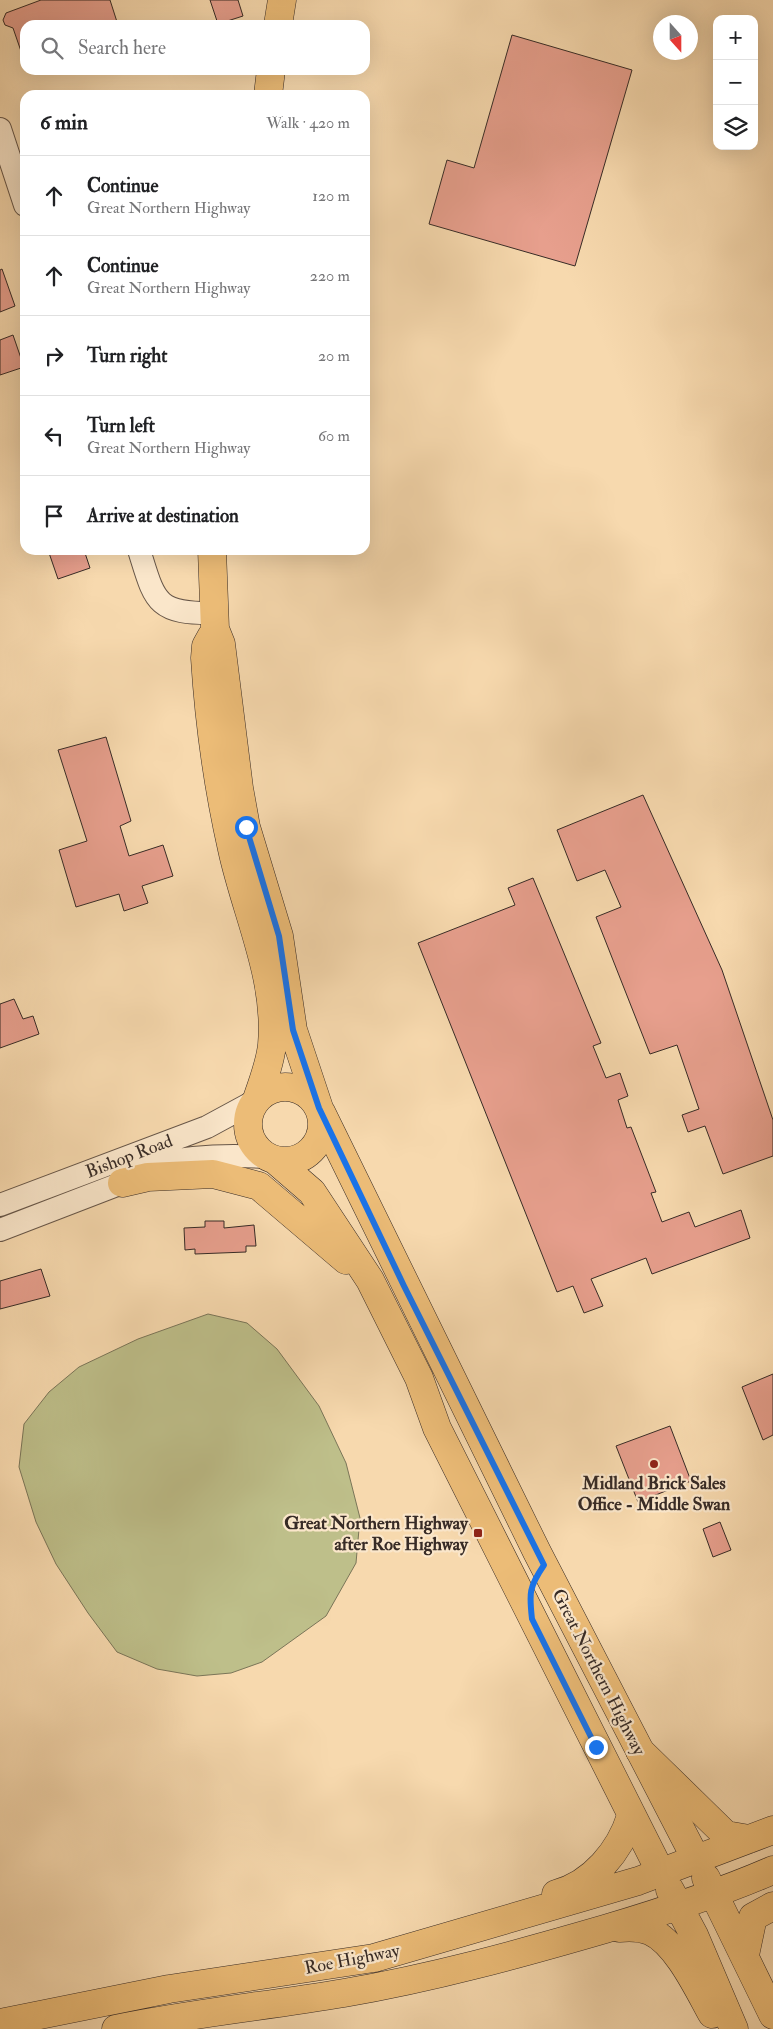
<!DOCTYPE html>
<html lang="en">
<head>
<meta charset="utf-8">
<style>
	:root { --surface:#fff; --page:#f6f6f6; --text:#202124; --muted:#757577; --line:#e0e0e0 }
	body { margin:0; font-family:"IM FELL Double Pica",serif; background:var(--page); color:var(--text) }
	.controls { position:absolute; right:15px; top:15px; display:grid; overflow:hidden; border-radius:10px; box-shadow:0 5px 20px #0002 }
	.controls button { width:45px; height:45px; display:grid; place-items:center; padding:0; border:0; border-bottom:1px solid var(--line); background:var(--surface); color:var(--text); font:25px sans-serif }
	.compass { position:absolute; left:653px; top:15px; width:45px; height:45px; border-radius:50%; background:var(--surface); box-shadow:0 5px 20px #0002; rotate:159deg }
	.stop { position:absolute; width:15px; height:15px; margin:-11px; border:4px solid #1a73e8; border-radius:50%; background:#fff }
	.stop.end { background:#1a73e8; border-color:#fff; box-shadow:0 1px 5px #0008 }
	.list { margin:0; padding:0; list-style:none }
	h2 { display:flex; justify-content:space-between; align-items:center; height:65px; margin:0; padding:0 20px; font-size:21px }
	h2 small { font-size:16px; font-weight:400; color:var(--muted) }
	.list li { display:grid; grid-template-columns:32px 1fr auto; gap:15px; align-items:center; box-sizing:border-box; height:80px; padding:0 20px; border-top:1px solid var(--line) }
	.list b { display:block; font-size:19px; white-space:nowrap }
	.list p { margin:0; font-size:16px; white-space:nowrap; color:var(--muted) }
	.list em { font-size:16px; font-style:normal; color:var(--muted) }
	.icon { flex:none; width:28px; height:28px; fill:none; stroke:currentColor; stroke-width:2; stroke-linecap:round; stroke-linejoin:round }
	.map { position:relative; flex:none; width:773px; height:2029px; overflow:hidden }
	.search { position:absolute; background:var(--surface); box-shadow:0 5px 20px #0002; left:20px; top:20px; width:350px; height:55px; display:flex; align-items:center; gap:12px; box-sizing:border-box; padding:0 18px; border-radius:15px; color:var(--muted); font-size:19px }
	.panel { position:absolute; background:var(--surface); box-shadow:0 5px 20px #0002; left:20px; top:90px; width:350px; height:465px; border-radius:15px }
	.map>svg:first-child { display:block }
	.garden { fill:#bebf8a; stroke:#7a7558 }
	.building { fill:#e79f8d; stroke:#372b26 }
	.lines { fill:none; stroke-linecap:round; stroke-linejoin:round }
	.minor-casing { stroke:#675648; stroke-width:24 }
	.major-casing { stroke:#372b26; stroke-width:29 }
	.highway-casing { stroke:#372b26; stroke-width:29 }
	.minor { stroke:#fae6ca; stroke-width:22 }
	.major { stroke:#ecbc77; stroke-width:28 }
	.highway { stroke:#ecbc77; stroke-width:28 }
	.route { stroke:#1a73e8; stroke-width:6 }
	.poi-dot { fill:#8f2418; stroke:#fae6ca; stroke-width:2 }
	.labels { text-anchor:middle; stroke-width:4.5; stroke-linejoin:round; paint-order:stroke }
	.street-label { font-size:18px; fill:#372b26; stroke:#fae6ca }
	.poi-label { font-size:18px; font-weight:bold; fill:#372b26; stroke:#fae6ca }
</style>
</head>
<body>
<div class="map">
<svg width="773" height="2029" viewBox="0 0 773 2029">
	<rect width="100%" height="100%" fill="#f7d9ae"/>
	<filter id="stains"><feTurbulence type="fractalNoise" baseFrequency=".004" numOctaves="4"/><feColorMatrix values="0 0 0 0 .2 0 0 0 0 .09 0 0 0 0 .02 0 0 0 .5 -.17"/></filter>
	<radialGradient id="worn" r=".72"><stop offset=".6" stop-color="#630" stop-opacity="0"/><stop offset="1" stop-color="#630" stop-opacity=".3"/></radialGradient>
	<!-- garden -->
	<path class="garden" d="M208,1314L247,1323L277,1349L319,1406L346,1463L360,1518L356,1563L326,1616L262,1662L231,1673L197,1676L157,1669L117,1652L88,1613L56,1564L36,1522L19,1467L24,1424L49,1392L79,1367L138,1339Z"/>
	<!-- building -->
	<path class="building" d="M41,0H110L118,25H25V57H23L13,28L5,25L3,20L6,13Z
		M210,0H238L243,16L218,24Z
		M512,35L632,70L575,266L429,224L447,160L474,168Z
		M2,269L15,306L0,312V270Z
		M13,335L24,367L0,375V340Z
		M48,550H84L90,568L58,579Z
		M106,737L131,821L120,826L129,856L163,845L173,876L142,886L148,903L124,911L119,894L76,907L59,850L87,841L58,750Z
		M643,795L722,970L773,1120V1156L723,1174L705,1126L688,1132L682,1115L699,1109L677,1045L650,1054L596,917L621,907L605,870L577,881L557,830Z
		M533,878L601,1043L593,1046L606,1078L620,1073L628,1096L618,1100L627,1128L631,1127L656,1192L651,1193L662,1222L689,1212L695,1227L741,1210L750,1238L652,1274L646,1258L591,1279L603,1306L584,1313L573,1286L557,1292L418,943L515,905L508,888Z
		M14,999L23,1019L33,1016L39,1034L0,1048V1004Z
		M205,1221H224V1228L254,1225L256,1246H246V1252L195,1254V1249L185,1250L184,1228L205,1227Z
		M41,1269L50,1296L0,1309V1281Z
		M773,1374V1435L763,1440L742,1387Z
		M670,1426L691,1481L638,1502L616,1446Z
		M720,1522L731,1550L713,1557L703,1529Z"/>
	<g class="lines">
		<defs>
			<path id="minor" d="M0,129L25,205
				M139,550C155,601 155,614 214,613
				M0,1205L207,1127L255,1101
				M0,1230L122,1183V1173C170,1157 216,1154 267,1157"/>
			<path id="major" d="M278,25L282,0
				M268,95L271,70
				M212,550L215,629L221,644L239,788L246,827L279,936L293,1030L319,1108
				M211,637L206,646L205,658C209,722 218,787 232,849C246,914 278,977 272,1045C270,1064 263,1081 257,1099
				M248 1124a37 37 0 1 1 74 0a37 37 0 1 1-74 0Z
				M321,1112L537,1552L696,1859
				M275,1160L312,1192L370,1280L419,1378L437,1428L661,1873
				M122,1183L148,1177L213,1174L259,1186L346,1260"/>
			<path id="highway" d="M640,1751L726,1835L749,1839
				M706,1878L773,2015
				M670,1890L694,1935L734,2029
				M556,1894C593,1884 620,1851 631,1816
				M619,1928C629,1927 640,1927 650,1931C677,1943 698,1989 712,2014
				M745,1955L753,1917L773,1906
				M0,2023L169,1989L374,1958L638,1881L773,1830
				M116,2029C191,2013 268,2006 344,1993C432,1978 519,1954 605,1929C662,1912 718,1894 773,1870"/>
		</defs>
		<!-- minor casing -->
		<use href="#minor" class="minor-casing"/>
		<!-- major casing -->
		<use href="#major" class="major-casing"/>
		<!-- highway casing -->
		<use href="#highway" class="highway-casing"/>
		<!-- minor -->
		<use href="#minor" class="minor"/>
		<!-- major -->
		<use href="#major" class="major"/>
		<!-- highway -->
		<use href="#highway" class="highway"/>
	</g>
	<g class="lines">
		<!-- route -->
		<path class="route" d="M246,827L279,936L293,1030L319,1108L404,1286L544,1565C529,1587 529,1593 532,1619L596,1747"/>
	</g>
	<!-- markers -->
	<g class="poi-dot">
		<circle cx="654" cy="1464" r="5"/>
		<rect x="473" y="1528" width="10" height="10" rx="2.5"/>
	</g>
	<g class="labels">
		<!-- street labels -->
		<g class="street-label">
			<text transform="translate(129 1156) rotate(-21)" y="6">Bishop Road</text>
			<text transform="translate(599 1672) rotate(63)" y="6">Great Northern Highway</text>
			<text transform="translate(352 1959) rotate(-11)" y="6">Roe Highway</text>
		</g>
		<!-- poi labels -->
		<g class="poi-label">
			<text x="654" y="1489">Midland Brick Sales<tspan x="654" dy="21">Office - Middle Swan</tspan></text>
			<text x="468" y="1529" text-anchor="end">Great Northern Highway<tspan x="468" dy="21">after Roe Highway</tspan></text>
		</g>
	</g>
	<rect width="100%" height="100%" filter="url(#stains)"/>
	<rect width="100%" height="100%" fill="url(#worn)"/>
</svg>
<div class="controls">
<button>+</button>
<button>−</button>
<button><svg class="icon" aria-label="layers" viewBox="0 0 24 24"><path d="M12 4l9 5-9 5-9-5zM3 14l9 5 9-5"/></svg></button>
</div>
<svg class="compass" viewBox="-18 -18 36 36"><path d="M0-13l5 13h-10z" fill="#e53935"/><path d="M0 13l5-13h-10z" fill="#757577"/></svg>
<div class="stop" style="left:246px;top:827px"></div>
<div class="stop end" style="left:596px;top:1747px"></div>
<div class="search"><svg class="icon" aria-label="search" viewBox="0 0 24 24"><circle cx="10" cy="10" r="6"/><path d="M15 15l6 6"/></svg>Search here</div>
<section class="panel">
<h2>6 min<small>Walk · 420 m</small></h2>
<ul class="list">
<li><svg class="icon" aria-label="ahead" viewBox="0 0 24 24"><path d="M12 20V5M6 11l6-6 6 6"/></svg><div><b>Continue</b><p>Great Northern Highway</p></div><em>120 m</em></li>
<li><svg class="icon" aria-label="ahead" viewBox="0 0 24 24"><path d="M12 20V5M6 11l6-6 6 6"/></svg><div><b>Continue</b><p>Great Northern Highway</p></div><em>220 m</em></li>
<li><svg class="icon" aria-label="right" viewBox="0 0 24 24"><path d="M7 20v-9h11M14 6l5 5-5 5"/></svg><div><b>Turn right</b></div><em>20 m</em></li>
<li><svg class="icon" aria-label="left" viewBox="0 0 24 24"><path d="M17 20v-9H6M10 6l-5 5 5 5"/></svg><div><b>Turn left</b><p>Great Northern Highway</p></div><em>60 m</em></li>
<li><svg class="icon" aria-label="arrive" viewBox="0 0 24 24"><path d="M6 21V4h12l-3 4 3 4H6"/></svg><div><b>Arrive at destination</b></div></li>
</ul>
</section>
</div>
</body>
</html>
